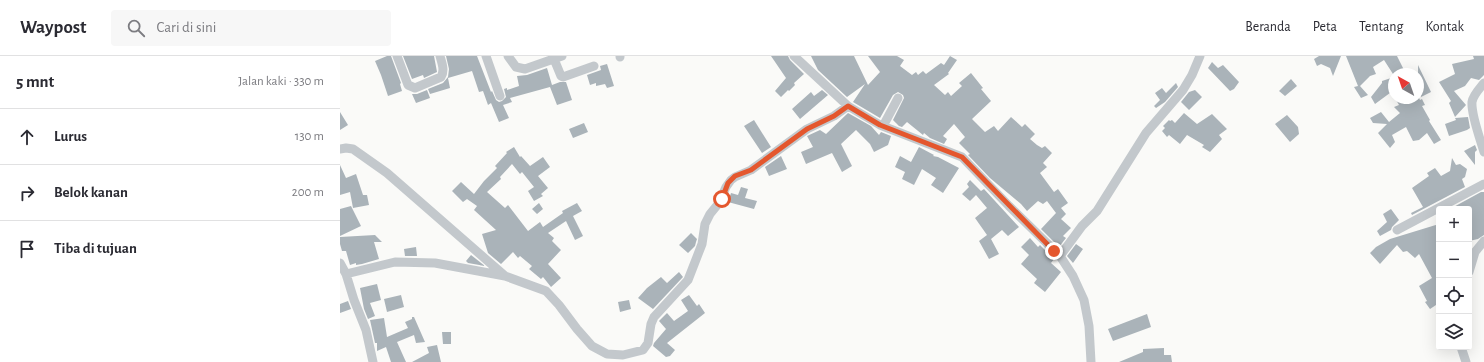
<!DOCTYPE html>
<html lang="id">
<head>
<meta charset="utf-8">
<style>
	:root { --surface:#fff; --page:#f7f7f7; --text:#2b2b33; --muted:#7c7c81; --line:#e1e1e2 }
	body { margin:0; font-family:"Alegreya Sans",sans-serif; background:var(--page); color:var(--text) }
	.controls { position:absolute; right:12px; bottom:12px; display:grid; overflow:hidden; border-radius:4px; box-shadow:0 4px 16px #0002 }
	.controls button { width:36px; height:36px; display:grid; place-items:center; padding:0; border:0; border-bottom:1px solid var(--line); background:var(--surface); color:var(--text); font:20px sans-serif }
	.compass { position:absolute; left:1048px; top:12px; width:36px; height:36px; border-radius:50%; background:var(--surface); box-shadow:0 4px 16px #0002; rotate:320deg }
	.stop { position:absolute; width:12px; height:12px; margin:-9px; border:3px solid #e4572e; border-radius:50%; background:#fff }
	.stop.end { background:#e4572e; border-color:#fff; box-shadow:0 1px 4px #0008 }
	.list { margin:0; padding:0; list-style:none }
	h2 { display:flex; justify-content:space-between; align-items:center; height:52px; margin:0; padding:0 16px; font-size:17px }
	h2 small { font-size:13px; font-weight:400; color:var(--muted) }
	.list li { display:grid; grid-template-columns:26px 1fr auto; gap:12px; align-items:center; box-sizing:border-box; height:56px; padding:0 16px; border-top:1px solid var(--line) }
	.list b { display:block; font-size:15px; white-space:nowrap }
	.list em { font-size:13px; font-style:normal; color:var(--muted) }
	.icon { flex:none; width:22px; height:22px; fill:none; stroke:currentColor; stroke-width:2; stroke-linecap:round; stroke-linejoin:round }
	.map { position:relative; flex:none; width:1144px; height:306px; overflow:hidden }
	header { display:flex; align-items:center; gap:24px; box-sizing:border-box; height:56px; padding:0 20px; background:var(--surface); border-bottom:1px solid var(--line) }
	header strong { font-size:19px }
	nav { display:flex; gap:22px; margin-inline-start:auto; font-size:14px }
	.search { width:280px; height:36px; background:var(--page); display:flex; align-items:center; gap:10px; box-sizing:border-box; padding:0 14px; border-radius:4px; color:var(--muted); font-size:15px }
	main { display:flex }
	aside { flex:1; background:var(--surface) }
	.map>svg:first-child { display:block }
	.building { fill:#aab3b9 }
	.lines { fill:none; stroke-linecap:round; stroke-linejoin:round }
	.minor { stroke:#c3c8cc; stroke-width:9 }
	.route { stroke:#e4572e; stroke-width:5 }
</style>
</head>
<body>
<header>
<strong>Waypost</strong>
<div class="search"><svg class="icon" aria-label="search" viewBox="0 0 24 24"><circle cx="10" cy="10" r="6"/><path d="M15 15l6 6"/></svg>Cari di sini</div>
<nav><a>Beranda</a><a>Peta</a><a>Tentang</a><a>Kontak</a></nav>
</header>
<main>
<aside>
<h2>5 mnt<small>Jalan kaki · 330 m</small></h2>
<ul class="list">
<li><svg class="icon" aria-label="ahead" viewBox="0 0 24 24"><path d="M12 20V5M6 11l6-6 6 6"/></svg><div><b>Lurus</b></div><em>130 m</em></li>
<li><svg class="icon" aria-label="right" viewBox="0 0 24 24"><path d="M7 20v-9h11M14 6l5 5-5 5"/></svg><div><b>Belok kanan</b></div><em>200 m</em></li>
<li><svg class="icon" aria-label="arrive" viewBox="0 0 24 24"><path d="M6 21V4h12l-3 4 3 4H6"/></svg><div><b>Tiba di tujuan</b></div></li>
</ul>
</aside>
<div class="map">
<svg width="1144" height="306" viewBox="0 0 1144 306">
	<rect width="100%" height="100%" fill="#fafaf8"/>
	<!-- building -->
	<path class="building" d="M47,0H51L61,27L60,28L62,35L48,40L41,19L35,5Z
		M63,0H94L97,16L84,22L83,19L72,23Z
		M106,0H137L151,36L152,35L156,44L159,46L162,45L166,41L164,33L167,32V34L179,30L177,20L187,19L207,12L212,29L220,26H226L232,44L217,49L210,31L170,42L172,46L163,49L169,62L159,66L151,47L148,49L143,35L139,36L132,15L108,22L110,32L90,38L88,33L103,27L108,21L109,13Z
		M431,0H448L450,4L464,18L454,27L455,29L449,35L448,34L441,41L435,35L446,22Z
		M471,0H514L528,29L540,16L528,0H557L564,4L560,10L572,19L576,16L578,19L583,15L586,18L601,7L604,9L610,0L617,4L608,17L609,18L594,29L605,39L608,36L611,40L622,30L619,27L631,17L643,32L641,33L651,45L632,63L645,76L654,70L658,75L671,61L682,71L685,68L695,78L690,83L697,89L702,92L705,90L712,97L703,107L707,111L700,117L714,136L718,133L728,147L721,152L726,158L721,163L731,172L723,180L726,182L719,191L701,173L716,157L707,145L703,148L698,145L687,155L681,148L650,122L628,99L630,98L619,87L625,81L614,68L603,80L607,83L604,88L590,82L584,77L583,79L567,66L562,71L559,70L553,64L564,42L563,39L558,36L553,39L540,62L513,46L525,28L507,41L478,14Z
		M979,0H1001L993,20L990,12L981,8L977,10L974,3Z
		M1006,0H1057L1066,18H1053L1044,4L1033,11L1036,18L1030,20L1020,30L1028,39L1021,42L1014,31L1018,30Z
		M1133,0H1144V19L1139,24L1131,22L1125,30L1114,35L1126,49L1115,61L1109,47L1111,45L1099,26L1115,18L1112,8L1134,3Z
		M872,6L878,12L883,9L899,26L894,33L890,35L868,12Z
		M267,8L274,30L267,32L265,28L256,30V27L250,29L247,19L261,14L260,10Z
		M1078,9L1091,36L1081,41L1078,28Z
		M1054,21V34L1035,48L1031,41L1042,27V25Z
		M951,23L957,30L945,40L939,35Z
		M836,27L838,31L825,46L816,52L814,50L820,44L815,37L822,32L826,37Z
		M87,34L90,42L76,47L72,38H77Z
		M482,34L488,39L460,63L452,53L471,36L474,40Z
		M855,34L862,41L849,54L841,46L849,36Z
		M1055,42H1079L1080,44L1082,43L1085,49L1082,50L1090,64L1089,65L1101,84L1094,88L1087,77L1079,84L1073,85L1066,71L1052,79L1055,86L1050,92L1038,77L1047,68L1033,67L1030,62L1041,56L1049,66L1060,57L1054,51L1059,49Z
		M0,56L8,69L0,74Z
		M508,57L531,70L539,79L541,76L551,80L548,89L534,96L530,88L516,74L501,88L512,110L502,116L492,97L466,108L461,96L473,91L467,80L480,74L486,78Z
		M844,57L857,68L872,58L887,73L879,79L882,83L870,96L862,91L864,89L847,79L840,88L829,79L827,81L822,75L825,72L823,70L829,64L830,65L832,64L835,67Z
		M947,59L958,71L959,78L950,86L935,68Z
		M1128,61L1130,72L1127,74L1109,80L1105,68L1116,64L1115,62Z
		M414,64L431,91L422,97L404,70Z
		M244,67L248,76L233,82L229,73Z
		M1135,89L1137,94L1135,96V109L1124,95Z
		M174,91L180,101L181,100L190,110L203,101L210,111L198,120L208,132L201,138L203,140L194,145L188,135L194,131L182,116L180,118L172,108L160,121L161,123L147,136L165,152L168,149L188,175L200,166L203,171L223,157L222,155L237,147L242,155L233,160L243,180L235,184L226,165L208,177L214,182L212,185L221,194L208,208L221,222L211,231L203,221L201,223L189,213L192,210L180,200L178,202L173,196L161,208L148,197L142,178L156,174L134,154L137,150L127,143L123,146L112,135L121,126L134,138L144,125L157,112L155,110L167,97L166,96Z
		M579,91L594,99L593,100L598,101L619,112L603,137L591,129L596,122L582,113L574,129L562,123L565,116L555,111L560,100L571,106Z
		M441,100L447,113L429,120L425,111Z
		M1112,102L1116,109L1120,108L1127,113L1125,121L1122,123L1125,131L1072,159L1071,157L1083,151L1072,132L1089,120L1087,117L1095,112L1101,120L1110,115Z
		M0,109L6,122L16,118L23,139H27L29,149L13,152L10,136L0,139Z
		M630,124L641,135L644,133L679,171L668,180L662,174L651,183L659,198L649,203L639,185L647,179L635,162L647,152L636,139L630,145L622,138L629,131L627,128Z
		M401,131L408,133L405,142L417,145L414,153L388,146L391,137L398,139Z
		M1141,136H1144V179L1138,183L1129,185V175H1131L1129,167L1132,163L1130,153H1110Z
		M199,147L203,153L197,158L192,153Z
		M11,150L21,170L0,180V153Z
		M1051,153L1059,164L1052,171L1051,174L1040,180L1037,175L1047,166L1043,158Z
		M1099,168V247L1090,253L1085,246L1087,245L1079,230L1092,222L1079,198L1075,202L1067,195L1063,196L1057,189L1040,208L1030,197L1036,191L1050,183Z
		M351,177L357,183L356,186L355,190L348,197L339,189Z
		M35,179L42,186H34L39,203L22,208L16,209V207L10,209L6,195H2L0,188V181Z
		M690,182L698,191L700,189L714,203L711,207L721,216L705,236L694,227L697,223L681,208L689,199L681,191Z
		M736,188L743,193L733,207L727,200Z
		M76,191L77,200H65L64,193Z
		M131,199L145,210L128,207L126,205Z
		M339,216L343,221L313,253L298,242L307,232L321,221L327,227Z
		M37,228L41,244L30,247L35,260L28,263L24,253L20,232Z
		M61,239L64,251L47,256L44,243Z
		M349,239L357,250L359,248L365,257L327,287L335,294L330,300L326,301L313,290L314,287L326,273L319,265L327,257L334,265L348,255L341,244Z
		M289,244L291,253L280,256L278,246Z
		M8,245L11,253L0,257V248Z
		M807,258L811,271L773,285L768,273Z
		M72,261H74L85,286L76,287L74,279L57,286L66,306H51L46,291L37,295V287H35L30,264L44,262L47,281L68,272L65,266L72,263Z
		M102,276H111V288H103Z
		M97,289L101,306H72L89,297L87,291Z
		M824,292V299H831L832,306H779L803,296V293Z"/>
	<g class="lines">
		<!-- minor -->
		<path class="minor" d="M57,0L68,29L75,32L101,21C105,14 102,8 100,0
			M146,0L160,40
			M168,0L176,11L185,13L222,0
			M280,0V1
			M454,0L508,50L540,69L622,101L669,150L720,200L733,220L744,244L749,270L751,306
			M214,3L221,20L223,21L254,10
			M1144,27C1140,32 1133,39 1132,46C1131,59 1140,82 1144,96
			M543,70L558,42
			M0,93L6,92L13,93L47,117L165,220
			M1057,174L1144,128
			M720,200L742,170L757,155L806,77L843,34L852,19L860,0
			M0,207L6,218L14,244L26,274L33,306
			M1129,216L1135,196L1144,185
			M6,218L55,206L95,207L165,220L206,235L219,249L237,273L252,290L267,298L283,299L303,294L308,287L311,268L314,261L348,224L362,188L365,168L370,158L379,147L386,131L391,124L395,121L411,114L467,73L494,60L508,50
			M1121,291L1126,306"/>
	</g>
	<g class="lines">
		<!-- route -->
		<path class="route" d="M382,143L388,127L395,120L411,114L467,73L494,60L508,50L540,69L622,101L714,195"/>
	</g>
</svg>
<div class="controls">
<button>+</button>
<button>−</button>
<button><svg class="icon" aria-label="locate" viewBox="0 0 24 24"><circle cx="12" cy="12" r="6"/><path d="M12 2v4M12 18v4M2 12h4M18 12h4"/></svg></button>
<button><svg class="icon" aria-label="layers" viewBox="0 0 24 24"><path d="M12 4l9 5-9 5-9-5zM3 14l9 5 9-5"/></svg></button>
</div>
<svg class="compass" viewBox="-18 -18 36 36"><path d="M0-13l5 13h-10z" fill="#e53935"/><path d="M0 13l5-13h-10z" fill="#7c7c81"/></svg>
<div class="stop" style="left:382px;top:143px"></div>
<div class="stop end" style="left:714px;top:195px"></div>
</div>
</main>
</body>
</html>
